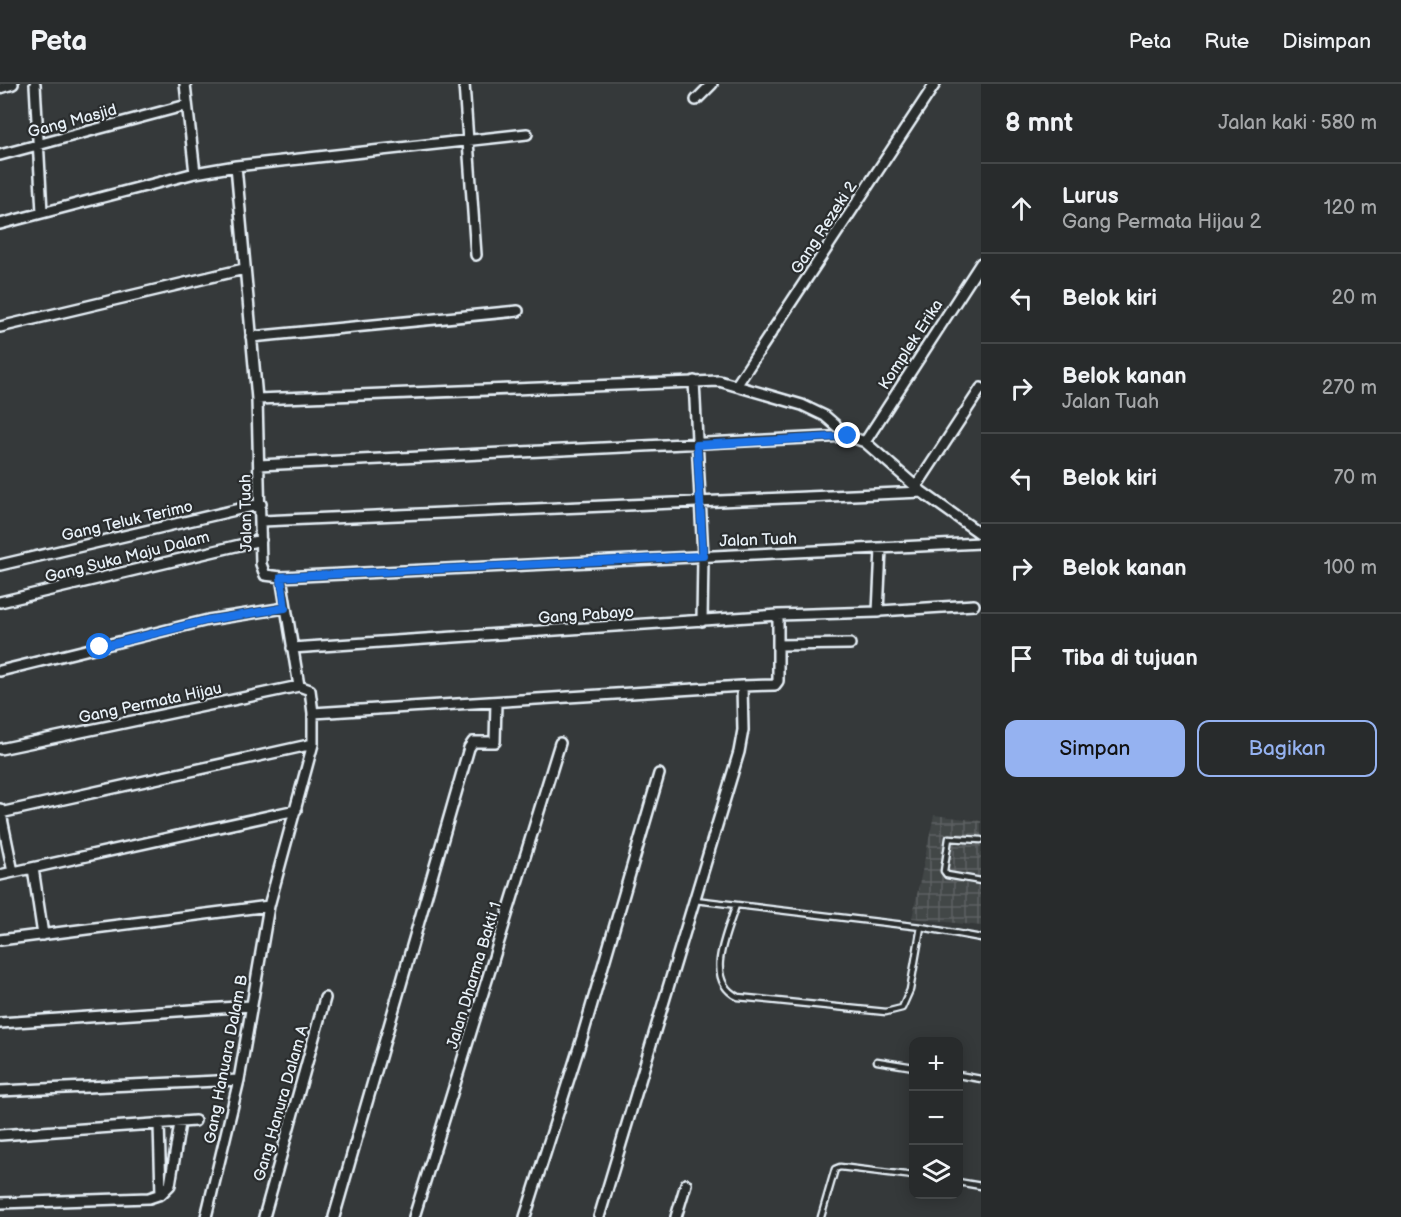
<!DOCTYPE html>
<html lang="id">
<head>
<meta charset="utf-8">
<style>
	:root { --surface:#282b2c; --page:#303334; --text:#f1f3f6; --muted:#a5a7a9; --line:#444748; --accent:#95b2f1 }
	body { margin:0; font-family:"Balsamiq Sans",sans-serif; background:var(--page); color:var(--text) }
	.controls { position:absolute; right:18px; bottom:18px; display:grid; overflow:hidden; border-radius:12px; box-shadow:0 3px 15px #0003 }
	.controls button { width:54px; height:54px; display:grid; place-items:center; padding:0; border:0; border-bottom:2px solid var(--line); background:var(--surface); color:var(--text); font:30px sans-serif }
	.stop { position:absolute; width:18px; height:18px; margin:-14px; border:4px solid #1a73e8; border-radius:50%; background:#fff }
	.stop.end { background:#1a73e8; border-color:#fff; box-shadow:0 2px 6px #0008 }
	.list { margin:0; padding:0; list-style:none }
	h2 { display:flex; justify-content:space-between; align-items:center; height:78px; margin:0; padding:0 24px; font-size:26px }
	h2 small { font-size:20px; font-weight:400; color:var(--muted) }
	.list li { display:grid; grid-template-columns:39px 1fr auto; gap:18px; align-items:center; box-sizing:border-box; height:90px; padding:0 24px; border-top:2px solid var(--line) }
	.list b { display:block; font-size:22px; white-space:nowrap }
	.list p { margin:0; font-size:20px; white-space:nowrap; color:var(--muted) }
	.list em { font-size:20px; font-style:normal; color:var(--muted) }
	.actions { display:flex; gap:12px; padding:18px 24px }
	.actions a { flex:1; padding:14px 0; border:2px solid var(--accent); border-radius:12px; text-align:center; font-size:21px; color:var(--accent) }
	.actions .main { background:var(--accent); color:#111 }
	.icon { flex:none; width:33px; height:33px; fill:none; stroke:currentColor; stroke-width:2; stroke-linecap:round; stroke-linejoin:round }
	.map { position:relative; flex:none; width:981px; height:1133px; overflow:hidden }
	header { display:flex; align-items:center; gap:36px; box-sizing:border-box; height:84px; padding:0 30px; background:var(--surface); border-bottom:2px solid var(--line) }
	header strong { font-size:28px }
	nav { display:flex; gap:33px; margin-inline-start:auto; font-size:21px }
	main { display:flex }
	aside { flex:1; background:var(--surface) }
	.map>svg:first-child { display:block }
	.industrial { fill:url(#industrial-grid) }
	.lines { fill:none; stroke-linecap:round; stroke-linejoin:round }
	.lane-casing { stroke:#e8f1f8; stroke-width:9 }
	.street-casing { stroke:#e8f1f8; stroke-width:14 }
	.lane { stroke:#2a2d2e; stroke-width:4.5 }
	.street { stroke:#2a2d2e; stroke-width:9 }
	.route { stroke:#1a73e8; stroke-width:8 }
	.labels { text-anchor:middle; stroke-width:4.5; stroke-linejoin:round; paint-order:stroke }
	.street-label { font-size:16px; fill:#e8f1f8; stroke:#2a2d2e }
</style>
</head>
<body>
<header>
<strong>Peta</strong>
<nav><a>Peta</a><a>Rute</a><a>Disimpan</a></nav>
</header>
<main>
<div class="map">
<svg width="981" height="1133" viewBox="0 0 981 1133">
	<defs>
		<pattern id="industrial-grid" width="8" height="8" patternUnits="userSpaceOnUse" patternTransform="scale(1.5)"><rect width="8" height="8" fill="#424647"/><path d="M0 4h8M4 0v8" fill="none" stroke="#5d6162"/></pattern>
	</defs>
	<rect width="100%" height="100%" fill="#35393a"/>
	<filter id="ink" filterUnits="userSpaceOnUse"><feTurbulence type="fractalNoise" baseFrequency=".0167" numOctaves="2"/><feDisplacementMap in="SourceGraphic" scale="12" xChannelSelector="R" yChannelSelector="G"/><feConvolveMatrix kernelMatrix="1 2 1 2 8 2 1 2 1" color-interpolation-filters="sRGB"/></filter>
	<g filter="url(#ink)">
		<!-- industrial -->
		<path class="industrial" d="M934,731L981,737V842L912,834Z"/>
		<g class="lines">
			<defs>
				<path id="lane" d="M981,756L949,754L944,787L947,791L981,797
					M695,816L921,843L981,854
					M736,821C727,849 703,896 738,913L886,928L902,924L910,906L921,843
					M877,977L914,983
					M958,991L981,995
					M958,1098L981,1102
					M821,1133L835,1085L840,1083L914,1092"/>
				<path id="street" d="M35,0L42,128
					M185,0L195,89
					M464,0L476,171
					M0,4L13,0
					M696,16L712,0
					M0,71L187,21
					M236,82L257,315L261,480L265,491L281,493L981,459
					M0,140L195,89L236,82L527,50
					M0,243L244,185
					M251,253L518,227
					M694,297L703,472L702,537
					M736,302L935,0
					M257,315L719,297L802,321L825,332L848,352L865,358L922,408L981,450
					M865,358L981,179
					M259,381L848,352
					M916,403L981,304
					M262,437L922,408
					M0,481L261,420
					M281,493L299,602
					M0,518L261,456
					M880,527L974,521
					M778,561L850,560
					M292,564L778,531L878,528L881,465
					M0,587L208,536L285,524
					M313,629L742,602
					M0,665L299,602L310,606L313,629V660L269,822L239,996L206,1133
					M0,725L13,788
					M0,729L313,660
					M33,784L43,851
					M0,791L296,726
					M0,856L269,822
					M0,939L251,922
					M0,1007L239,996
					M159,1040L161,1110
					M0,1051L195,1037
					M0,1119L149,1114L161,1110L170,1101L180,1039
					M264,1133L325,914
					M334,1133L469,664L473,658H495L496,618
					M414,1133L560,659
					M525,1133L582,954L659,690
					M599,1133L739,668L743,646L742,602L775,601L778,597V531
					M676,1133L686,1100"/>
			</defs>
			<!-- lane casing -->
			<use href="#lane" class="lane-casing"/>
			<!-- street casing -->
			<use href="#street" class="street-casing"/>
			<!-- lane -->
			<use href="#lane" class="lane"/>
			<!-- street -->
			<use href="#street" class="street"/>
		</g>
	</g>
	<g class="lines" filter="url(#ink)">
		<!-- route -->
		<path class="route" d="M100,563L208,536L285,524L281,493L703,472L697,361L848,352"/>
	</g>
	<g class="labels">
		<!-- street labels -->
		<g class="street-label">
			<text transform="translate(72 36) rotate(-15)" y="6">Gang Masjid</text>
			<text transform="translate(823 143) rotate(-57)" y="6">Gang Rezeki 2</text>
			<text transform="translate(910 260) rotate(-57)" y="6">Komplek Erika</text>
			<text transform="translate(245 429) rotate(-91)" y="6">Jalan Tuah</text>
			<text transform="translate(127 436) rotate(-13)" y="6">Gang Teluk Terimo</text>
			<text transform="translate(758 455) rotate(-2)" y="6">Jalan Tuah</text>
			<text transform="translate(127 472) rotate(-14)" y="6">Gang Suka Maju Dalam</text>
			<text transform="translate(586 530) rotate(-4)" y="6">Gang Pabayo</text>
			<text transform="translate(150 618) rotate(-12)" y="6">Gang Permata Hijau</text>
			<text transform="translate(473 891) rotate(-73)" y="6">Jalan Dharma Bakti 1</text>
			<text transform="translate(225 975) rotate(-79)" y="6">Gang Hanuara Dalam B</text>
			<text transform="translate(280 1019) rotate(-74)" y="6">Gang Hanura Dalam A</text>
		</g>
	</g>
</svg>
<div class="controls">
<button>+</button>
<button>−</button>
<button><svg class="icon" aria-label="layers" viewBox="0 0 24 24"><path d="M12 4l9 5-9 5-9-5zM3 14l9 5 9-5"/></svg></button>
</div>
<div class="stop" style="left:100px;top:563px"></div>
<div class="stop end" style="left:848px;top:352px"></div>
</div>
<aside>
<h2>8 mnt<small>Jalan kaki · 580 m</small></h2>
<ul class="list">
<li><svg class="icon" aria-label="ahead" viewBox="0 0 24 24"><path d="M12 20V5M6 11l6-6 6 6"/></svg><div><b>Lurus</b><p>Gang Permata Hijau 2</p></div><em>120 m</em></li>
<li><svg class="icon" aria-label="left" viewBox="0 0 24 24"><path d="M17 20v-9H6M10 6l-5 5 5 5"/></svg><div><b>Belok kiri</b></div><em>20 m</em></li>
<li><svg class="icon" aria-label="right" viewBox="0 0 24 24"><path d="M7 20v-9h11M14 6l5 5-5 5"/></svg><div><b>Belok kanan</b><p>Jalan Tuah</p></div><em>270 m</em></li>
<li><svg class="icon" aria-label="left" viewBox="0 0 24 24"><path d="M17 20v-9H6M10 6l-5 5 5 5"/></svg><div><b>Belok kiri</b></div><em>70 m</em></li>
<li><svg class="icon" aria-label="right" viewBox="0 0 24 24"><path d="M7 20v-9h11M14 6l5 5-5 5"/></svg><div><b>Belok kanan</b></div><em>100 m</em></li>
<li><svg class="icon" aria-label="arrive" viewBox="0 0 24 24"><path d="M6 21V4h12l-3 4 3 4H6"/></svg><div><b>Tiba di tujuan</b></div></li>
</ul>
<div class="actions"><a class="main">Simpan</a><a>Bagikan</a></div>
</aside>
</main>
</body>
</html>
